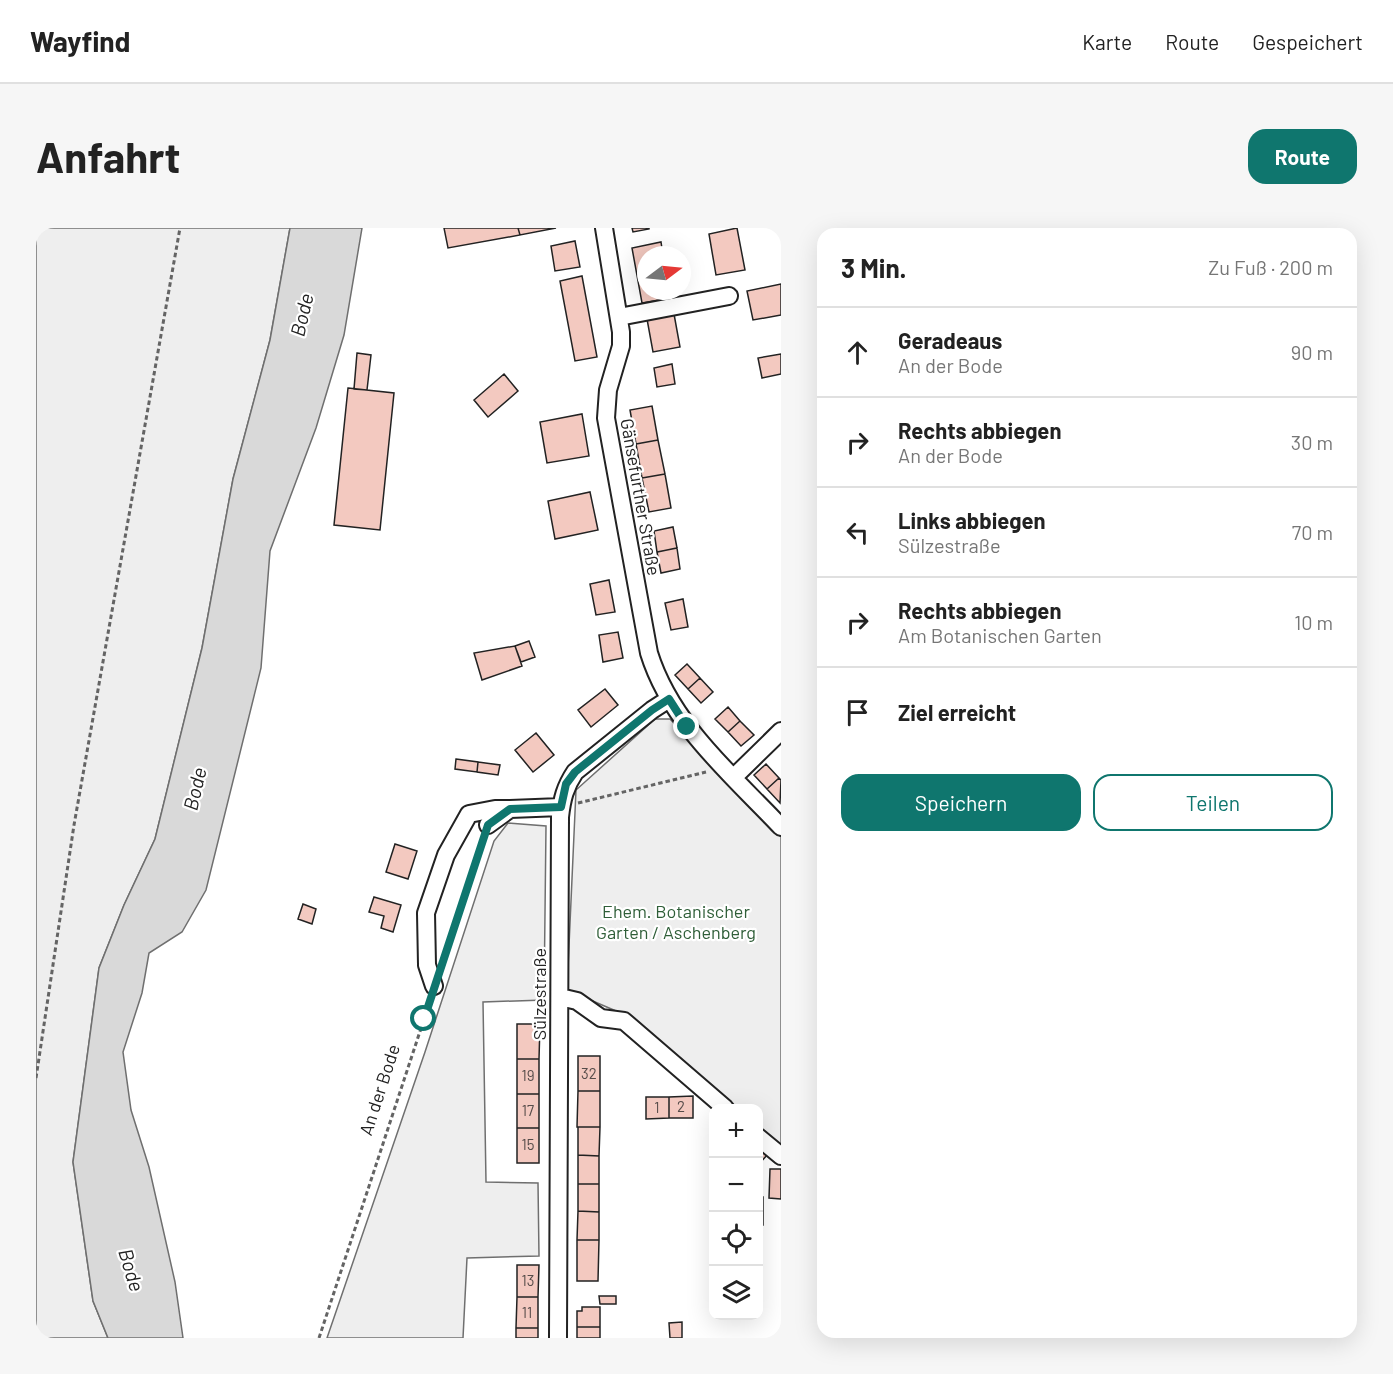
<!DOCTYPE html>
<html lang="de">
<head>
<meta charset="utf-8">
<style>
	:root { --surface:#fff; --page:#f6f6f6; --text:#222; --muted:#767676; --line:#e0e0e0; --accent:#0f766e }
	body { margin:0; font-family:Barlow,sans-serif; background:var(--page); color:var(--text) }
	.controls { position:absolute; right:18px; bottom:18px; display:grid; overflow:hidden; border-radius:12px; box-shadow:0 6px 24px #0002 }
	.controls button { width:54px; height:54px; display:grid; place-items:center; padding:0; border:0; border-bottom:2px solid var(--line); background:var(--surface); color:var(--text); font:30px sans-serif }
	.compass { position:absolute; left:601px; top:18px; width:54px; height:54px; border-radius:50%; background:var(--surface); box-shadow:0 6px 24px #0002; rotate:74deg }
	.stop { position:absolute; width:18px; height:18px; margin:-14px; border:4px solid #0f766e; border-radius:50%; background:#fff }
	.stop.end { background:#0f766e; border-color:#fff; box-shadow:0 2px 6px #0008 }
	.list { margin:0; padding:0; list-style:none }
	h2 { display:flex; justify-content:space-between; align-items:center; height:78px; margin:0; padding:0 24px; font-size:26px }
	h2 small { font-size:20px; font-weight:400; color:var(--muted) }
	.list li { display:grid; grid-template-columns:39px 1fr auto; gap:18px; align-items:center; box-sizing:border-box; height:90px; padding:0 24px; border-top:2px solid var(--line) }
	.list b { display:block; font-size:22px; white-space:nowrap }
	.list p { margin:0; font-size:20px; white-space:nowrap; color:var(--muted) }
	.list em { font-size:20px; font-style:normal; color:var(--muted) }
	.actions { display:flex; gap:12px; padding:18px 24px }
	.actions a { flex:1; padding:14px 0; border:2px solid var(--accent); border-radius:18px; text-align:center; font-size:21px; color:var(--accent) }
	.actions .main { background:var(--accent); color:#fff }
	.icon { flex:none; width:33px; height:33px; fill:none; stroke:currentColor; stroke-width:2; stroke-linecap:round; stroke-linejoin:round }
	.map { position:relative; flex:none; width:745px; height:1110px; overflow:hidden; border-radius:18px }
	header { display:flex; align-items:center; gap:36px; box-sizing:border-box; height:84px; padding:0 30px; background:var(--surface); border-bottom:2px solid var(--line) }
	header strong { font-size:28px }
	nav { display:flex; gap:33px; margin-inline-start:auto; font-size:21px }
	.intro { display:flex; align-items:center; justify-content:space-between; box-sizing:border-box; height:144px; padding:0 36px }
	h1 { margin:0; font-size:42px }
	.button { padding:15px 27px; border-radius:18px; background:var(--accent); color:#fff; font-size:21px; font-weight:700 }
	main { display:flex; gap:36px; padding:0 36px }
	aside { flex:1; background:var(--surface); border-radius:18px; box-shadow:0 6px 24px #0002 }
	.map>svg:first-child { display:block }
	.green { fill:#eee; stroke:#6f6f6f; stroke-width:1.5 }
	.water { fill:#d9d9d9; stroke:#6f6f6f; stroke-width:1.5 }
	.building { fill:#f3c9c0; stroke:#222; stroke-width:1.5 }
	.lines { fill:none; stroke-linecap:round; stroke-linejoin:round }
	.minor-casing { stroke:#222; stroke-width:20 }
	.path { stroke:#646464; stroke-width:3; stroke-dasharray:4.5 3; stroke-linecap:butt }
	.minor { stroke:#fff; stroke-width:16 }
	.route { stroke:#0f766e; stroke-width:8 }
	.labels { text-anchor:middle; stroke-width:4.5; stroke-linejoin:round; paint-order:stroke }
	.number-label { font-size:15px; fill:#564c4a }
	.street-label { font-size:18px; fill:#222; stroke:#fff }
	.park-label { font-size:18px; fill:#2f5e38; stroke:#fff }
	.water-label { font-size:20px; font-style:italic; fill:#222; stroke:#fff }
</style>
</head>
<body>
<header>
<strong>Wayfind</strong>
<nav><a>Karte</a><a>Route</a><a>Gespeichert</a></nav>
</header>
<div class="intro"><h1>Anfahrt</h1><a class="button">Route</a></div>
<main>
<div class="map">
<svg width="745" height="1110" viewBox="0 0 745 1110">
	<rect width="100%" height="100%" fill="#fff"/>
	<!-- green -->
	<path class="green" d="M0,0H254L234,112L197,251L166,420L119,611L88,677L63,740L37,934L57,1073L72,1110H0Z
		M619,491H634L745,609V921L723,902L722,880H698L594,789L531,762L540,562Z
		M472,595L510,598L508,772L447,774L450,954L502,955L503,1028L431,1030L427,1110H291L389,824L458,613Z"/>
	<!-- water -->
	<path class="water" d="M254,0H326L308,107L280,200L234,323L225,440L170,662L146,704L113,725L106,765L87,824L95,882L113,939L139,1054L147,1110H72L57,1073L37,934L63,740L88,677L119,611L166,420L197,251L234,112Z"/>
	<!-- building -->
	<path class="building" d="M408,0H482L484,7L412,20Z
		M482,0H520L484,7Z
		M596,0H613V1L597,4Z
		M701,0L709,42L680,47L673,6Z
		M539,13L544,39L519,43L515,18Z
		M625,14L627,27H610V63H634L635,70L606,75L596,20Z
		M546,48L561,129L539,133L524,53Z
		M745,56V87L717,92L711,63Z
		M638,86L644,119L617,124L611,91Z
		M321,125L335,127L331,162L318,161Z
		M745,126V146L726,150L722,130Z
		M636,136L639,156L621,159L618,140Z
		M468,146L482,163L452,189L438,172Z
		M312,160L358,165L344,302L298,297Z
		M616,178L622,212L600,216L594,182Z
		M546,186L553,228L511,235L504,194Z
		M622,212L629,246L606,250L600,216Z
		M629,246L635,280L613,284L606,250Z
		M554,264L562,302L519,311L512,273Z
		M637,299L641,320L621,324L618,303Z
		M641,320L644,341L625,345L621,324Z
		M573,352L579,384L560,387L554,356Z
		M647,371L652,399L635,402L629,375Z
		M582,404L587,430L567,434L563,407Z
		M493,413L499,429L485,434L479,418Z
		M479,418L486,438L446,452L438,425Z
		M651,436L664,450L652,461L639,447Z
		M664,450L677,464L665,475L652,461Z
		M569,461L582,477L555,499L542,482Z
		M692,479L704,493L692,504L679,491Z
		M704,493L718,507L705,518L692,504Z
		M500,505L518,527L497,544L479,522Z
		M420,531L442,534L441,544L419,541Z
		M442,534L464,537L462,547L441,544Z
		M730,536L743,550L731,561L718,547Z
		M743,550L745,552L744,575L731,561Z
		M359,616L381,623L372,651L350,644Z
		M338,669L365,677L357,704L345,700L348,688L333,684Z
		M267,676L280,681L276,696L262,691Z
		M481,796H504L503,831H481Z
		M542,828H564V863H542Z
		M481,831H503V866H481Z
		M542,863H564V899H541Z
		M481,866H503V900H481Z
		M657,868V890H633V869Z
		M610,869H633V890L610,891Z
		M542,899H564L563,928L542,927Z
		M481,900H503V935H481Z
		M722,918L732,926L723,936H722Z
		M542,927L563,928V956H542Z
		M734,941H745V971L733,970Z
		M542,956H563V984L542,983Z
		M722,969H727V997H722Z
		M542,983L563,984V1012H541Z
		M541,1012H563L562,1053H541Z
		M481,1037H503L502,1069H481Z
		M563,1068H580V1076H564Z
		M481,1069H502V1100H480Z
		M546,1079H564V1099H541V1083H546Z
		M646,1094V1110H634L633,1095Z
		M541,1099H564V1110H541Z
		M480,1100H502V1110H480Z"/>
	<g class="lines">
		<defs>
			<path id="minor" d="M568,0L585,104V118L572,162L570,190L613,425C635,496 695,546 745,599
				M583,89L693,68
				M698,549L745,503
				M452,597L474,581L525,579
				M398,758L391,737L390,685L410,627L433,586L459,581H474
				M524,769L541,773L565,790L588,793L689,880
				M722,909L745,928
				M522,1110L524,589C526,571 529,559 539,544L616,482L633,471"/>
		</defs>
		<!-- minor casing -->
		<use href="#minor" class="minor-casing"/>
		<!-- path -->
		<path class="path" d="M542,575L670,544
			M407,732L448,610
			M0,850L38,597L144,0
			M283,1110L394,773"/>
		<!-- minor -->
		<use href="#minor" class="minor"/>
	</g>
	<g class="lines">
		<!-- route -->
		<path class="route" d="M388,791L452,597L474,581L525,579L530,556L539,544L616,482L633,471L651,499"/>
	</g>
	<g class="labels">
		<!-- number labels -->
		<g class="number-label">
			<text x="553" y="851">32</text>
			<text x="492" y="853">19</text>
			<text x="645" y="884">2</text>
			<text x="621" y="885">1</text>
			<text x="492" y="888">17</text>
			<text x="492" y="922">15</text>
			<text x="492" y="1058">13</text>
			<text x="491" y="1090">11</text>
		</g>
		<!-- street labels -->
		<g class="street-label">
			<text transform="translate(604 269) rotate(80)" y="6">Gänsefurther Straße</text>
			<text transform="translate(504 766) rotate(-90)" y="6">Sülzestraße</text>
			<text transform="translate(344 862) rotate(-72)" y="6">An der Bode</text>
		</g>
		<!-- park labels -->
		<g class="park-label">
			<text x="640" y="690">Ehem. Botanischer<tspan x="640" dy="21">Garten / Aschenberg</tspan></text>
		</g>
		<!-- water labels -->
		<g class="water-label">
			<text transform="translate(266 87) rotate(-77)" y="7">Bode</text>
			<text transform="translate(159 561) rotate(-77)" y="7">Bode</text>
			<text transform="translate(95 1042) rotate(73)" y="7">Bode</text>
		</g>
	</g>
</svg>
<div class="controls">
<button>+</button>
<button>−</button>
<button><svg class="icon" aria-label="locate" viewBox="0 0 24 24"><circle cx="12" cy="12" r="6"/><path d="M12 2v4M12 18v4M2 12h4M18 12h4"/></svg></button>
<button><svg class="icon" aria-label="layers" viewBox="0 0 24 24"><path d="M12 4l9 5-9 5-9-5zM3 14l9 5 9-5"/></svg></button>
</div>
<svg class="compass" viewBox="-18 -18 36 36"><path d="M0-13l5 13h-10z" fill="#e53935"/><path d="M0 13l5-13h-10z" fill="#767676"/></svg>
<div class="stop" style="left:388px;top:791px"></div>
<div class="stop end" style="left:651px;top:499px"></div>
</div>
<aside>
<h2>3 Min.<small>Zu Fuß · 200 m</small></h2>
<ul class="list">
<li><svg class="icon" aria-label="ahead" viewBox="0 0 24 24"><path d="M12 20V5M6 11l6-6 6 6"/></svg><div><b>Geradeaus</b><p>An der Bode</p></div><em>90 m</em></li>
<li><svg class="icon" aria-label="right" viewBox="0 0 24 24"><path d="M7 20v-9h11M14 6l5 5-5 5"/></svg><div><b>Rechts abbiegen</b><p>An der Bode</p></div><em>30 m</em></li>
<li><svg class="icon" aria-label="left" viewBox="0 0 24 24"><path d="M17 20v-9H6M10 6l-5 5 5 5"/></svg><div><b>Links abbiegen</b><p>Sülzestraße</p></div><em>70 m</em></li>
<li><svg class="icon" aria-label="right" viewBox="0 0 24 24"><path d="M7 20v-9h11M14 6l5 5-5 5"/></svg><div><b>Rechts abbiegen</b><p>Am Botanischen Garten</p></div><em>10 m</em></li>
<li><svg class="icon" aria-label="arrive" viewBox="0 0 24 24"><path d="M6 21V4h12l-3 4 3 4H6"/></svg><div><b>Ziel erreicht</b></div></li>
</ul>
<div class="actions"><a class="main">Speichern</a><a>Teilen</a></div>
</aside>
</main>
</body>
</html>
